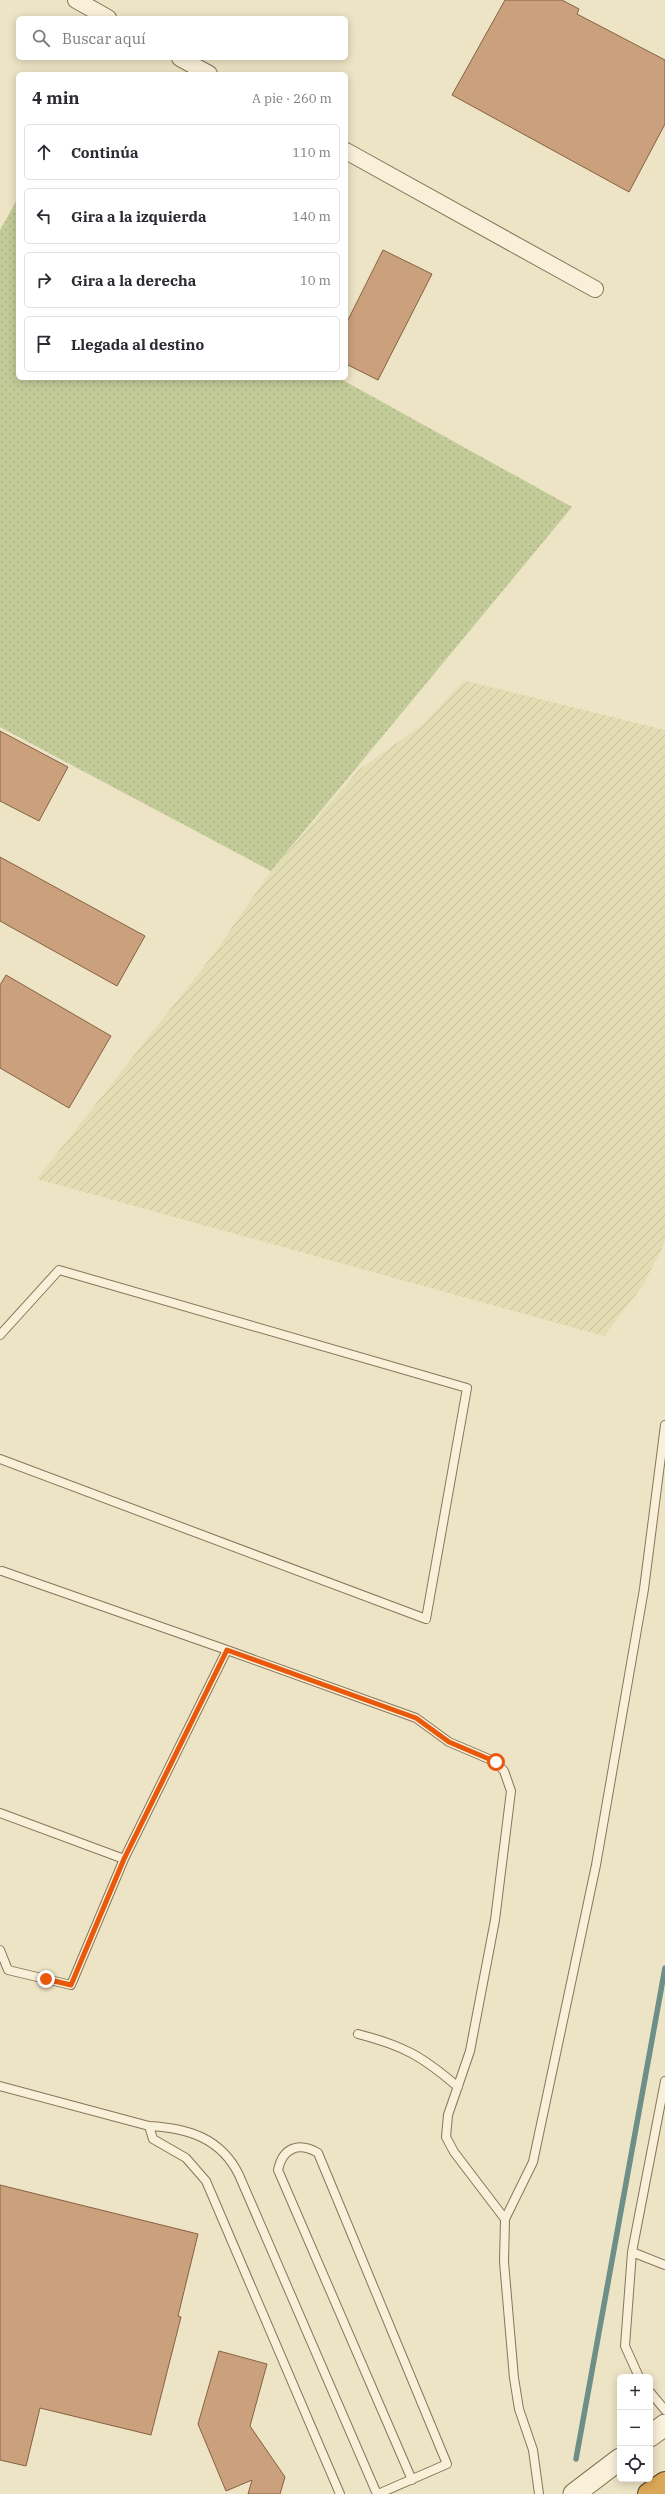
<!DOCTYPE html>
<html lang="es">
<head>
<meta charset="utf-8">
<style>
	:root { --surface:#fff; --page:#f7f7f7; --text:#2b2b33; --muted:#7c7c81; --line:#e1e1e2 }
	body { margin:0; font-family:"IBM Plex Serif",serif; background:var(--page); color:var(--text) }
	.controls { position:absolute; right:12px; bottom:12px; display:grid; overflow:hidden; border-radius:6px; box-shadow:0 2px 10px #0003 }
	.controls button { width:36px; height:36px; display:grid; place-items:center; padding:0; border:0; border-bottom:1px solid var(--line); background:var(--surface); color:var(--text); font:20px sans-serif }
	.stop { position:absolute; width:12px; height:12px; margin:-9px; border:3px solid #ea580c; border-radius:50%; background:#fff }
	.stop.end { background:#ea580c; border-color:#fff; box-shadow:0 1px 4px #0008 }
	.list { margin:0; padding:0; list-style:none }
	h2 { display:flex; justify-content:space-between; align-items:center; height:52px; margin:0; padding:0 16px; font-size:17px }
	h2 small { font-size:13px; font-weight:400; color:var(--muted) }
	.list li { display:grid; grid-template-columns:26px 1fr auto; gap:12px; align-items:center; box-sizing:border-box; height:56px; margin:0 8px 8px; padding:0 8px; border:1px solid var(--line); border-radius:6px }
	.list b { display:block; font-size:15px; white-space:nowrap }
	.list em { font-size:13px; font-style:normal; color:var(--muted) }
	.icon { flex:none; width:22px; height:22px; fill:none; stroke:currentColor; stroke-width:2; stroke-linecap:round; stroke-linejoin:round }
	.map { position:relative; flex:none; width:665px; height:2494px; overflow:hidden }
	.search { position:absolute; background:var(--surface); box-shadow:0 2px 10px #0003; left:16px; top:16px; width:332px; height:44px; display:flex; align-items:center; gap:10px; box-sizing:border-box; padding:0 14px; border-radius:6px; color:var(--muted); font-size:15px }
	.panel { position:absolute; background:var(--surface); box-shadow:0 2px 10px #0003; left:16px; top:72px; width:332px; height:308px; border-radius:6px }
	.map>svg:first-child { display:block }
	.farmland { fill:url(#farmland-furrows) }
	.grass { fill:url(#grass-dots) }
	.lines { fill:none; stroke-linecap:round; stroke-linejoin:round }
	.stream { stroke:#6d8f88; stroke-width:5.5 }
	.building { fill:#caa17c; stroke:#866142 }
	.service-casing { stroke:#88755b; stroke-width:10 }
	.minor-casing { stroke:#88755b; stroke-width:18 }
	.tertiary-casing { stroke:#88755b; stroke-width:23 }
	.motorway-casing { stroke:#564330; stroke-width:24 }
	.service { stroke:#f8f0d8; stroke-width:8 }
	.minor { stroke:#f8f0d8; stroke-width:16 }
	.tertiary { stroke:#f8f0d8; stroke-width:21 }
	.motorway { stroke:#daa858; stroke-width:22 }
	.route { stroke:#ea580c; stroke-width:5 }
</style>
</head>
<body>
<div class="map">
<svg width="665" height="2494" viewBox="0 0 665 2494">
	<defs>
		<pattern id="farmland-furrows" width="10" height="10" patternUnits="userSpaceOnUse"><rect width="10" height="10" fill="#e3ddb3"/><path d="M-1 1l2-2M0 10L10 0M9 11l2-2" fill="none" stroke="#c4be9a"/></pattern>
		<pattern id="grass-dots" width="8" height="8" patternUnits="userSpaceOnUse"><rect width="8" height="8" fill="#c3cb99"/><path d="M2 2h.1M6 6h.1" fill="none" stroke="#a8af83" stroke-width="1.8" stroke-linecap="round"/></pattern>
	</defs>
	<rect width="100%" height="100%" fill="#ede3c5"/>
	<!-- farmland -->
	<path class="farmland" d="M467,681L665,730V1242L643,1285L604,1336L37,1179L213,955L271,871L359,770L422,725L462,683Z"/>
	<!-- grass -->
	<path class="grass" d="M17,200L18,378H339L572,507L271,871L0,727V230Z"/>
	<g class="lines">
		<!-- stream -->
		<path class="stream" d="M576,2459L665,1968"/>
	</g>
	<!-- building -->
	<path class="building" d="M505,0H562L579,9L577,14L665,60V124L629,192L452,95Z
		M383,250L432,274L378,380L346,364V324Z
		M0,731L68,767L39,821L0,801Z
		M0,857L145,936L117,986L0,921Z
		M6,975L111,1036L69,1108L0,1068V985Z
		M0,2185L198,2234L178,2316L181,2317L151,2435L40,2408L26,2466L0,2460Z
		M219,2351L267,2364L250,2426L285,2477L280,2494H248L252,2480L226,2491L198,2424Z"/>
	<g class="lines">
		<defs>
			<path id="service" d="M0,1335L59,1270L467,1388L426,1619L0,1459
				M227,1650L416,1718L449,1742L496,1762L504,1771L511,1791L495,1920L470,2051L448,2115L446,2137L454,2152L505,2219
				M0,1813L124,1859L227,1650L2,1571
				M0,1950L8,1970L71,1985L124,1859
				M358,2034C404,2046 422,2056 458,2087
				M0,2086L149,2126C188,2128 221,2138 239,2175L377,2494
				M149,2126L153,2139L186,2158L206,2181L340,2494
				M632,2252L665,2265
				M639,2377L625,2346L632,2252L665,2081
				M650,2392L665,2410
				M378,2494L447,2464L318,2153C299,2142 283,2147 278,2170L412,2480
				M539,2494L533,2450L519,2409L514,2378L504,2262L505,2219L533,2162L596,1865L644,1589L665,1425"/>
			<path id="minor" d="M76,0L108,18
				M180,58L209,74
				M346,151L595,289"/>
			<path id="tertiary" d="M650,2436L665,2425
				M574,2494L620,2459"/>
			<path id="motorway" d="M649,2494L665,2483"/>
		</defs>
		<!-- service casing -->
		<use href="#service" class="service-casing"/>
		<!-- minor casing -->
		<use href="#minor" class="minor-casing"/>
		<!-- tertiary casing -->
		<use href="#tertiary" class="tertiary-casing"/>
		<!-- motorway casing -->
		<use href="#motorway" class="motorway-casing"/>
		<!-- service -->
		<use href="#service" class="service"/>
		<!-- minor -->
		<use href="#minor" class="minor"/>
		<!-- tertiary -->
		<use href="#tertiary" class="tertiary"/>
		<!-- motorway -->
		<use href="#motorway" class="motorway"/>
	</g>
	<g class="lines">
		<!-- route -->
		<path class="route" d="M46,1979L71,1985L124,1859L227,1650L416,1718L449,1742L496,1762"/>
	</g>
</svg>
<div class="controls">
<button>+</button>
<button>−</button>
<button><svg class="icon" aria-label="locate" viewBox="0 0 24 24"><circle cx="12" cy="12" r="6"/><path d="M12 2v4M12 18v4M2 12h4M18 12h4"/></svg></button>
</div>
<div class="stop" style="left:496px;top:1762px"></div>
<div class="stop end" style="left:46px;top:1979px"></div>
<div class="search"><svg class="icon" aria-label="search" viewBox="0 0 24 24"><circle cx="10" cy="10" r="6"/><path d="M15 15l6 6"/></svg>Buscar aquí</div>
<section class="panel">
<h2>4 min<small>A pie · 260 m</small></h2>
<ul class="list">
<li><svg class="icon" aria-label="ahead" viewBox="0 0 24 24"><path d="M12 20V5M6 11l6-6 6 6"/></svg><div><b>Continúa</b></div><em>110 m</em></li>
<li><svg class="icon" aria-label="left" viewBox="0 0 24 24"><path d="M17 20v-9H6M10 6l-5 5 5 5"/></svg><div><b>Gira a la izquierda</b></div><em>140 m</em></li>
<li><svg class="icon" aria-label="right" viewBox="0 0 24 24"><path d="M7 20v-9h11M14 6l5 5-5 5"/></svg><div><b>Gira a la derecha</b></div><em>10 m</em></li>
<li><svg class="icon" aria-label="arrive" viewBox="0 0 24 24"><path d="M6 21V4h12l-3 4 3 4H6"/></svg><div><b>Llegada al destino</b></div></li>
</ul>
</section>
</div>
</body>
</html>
